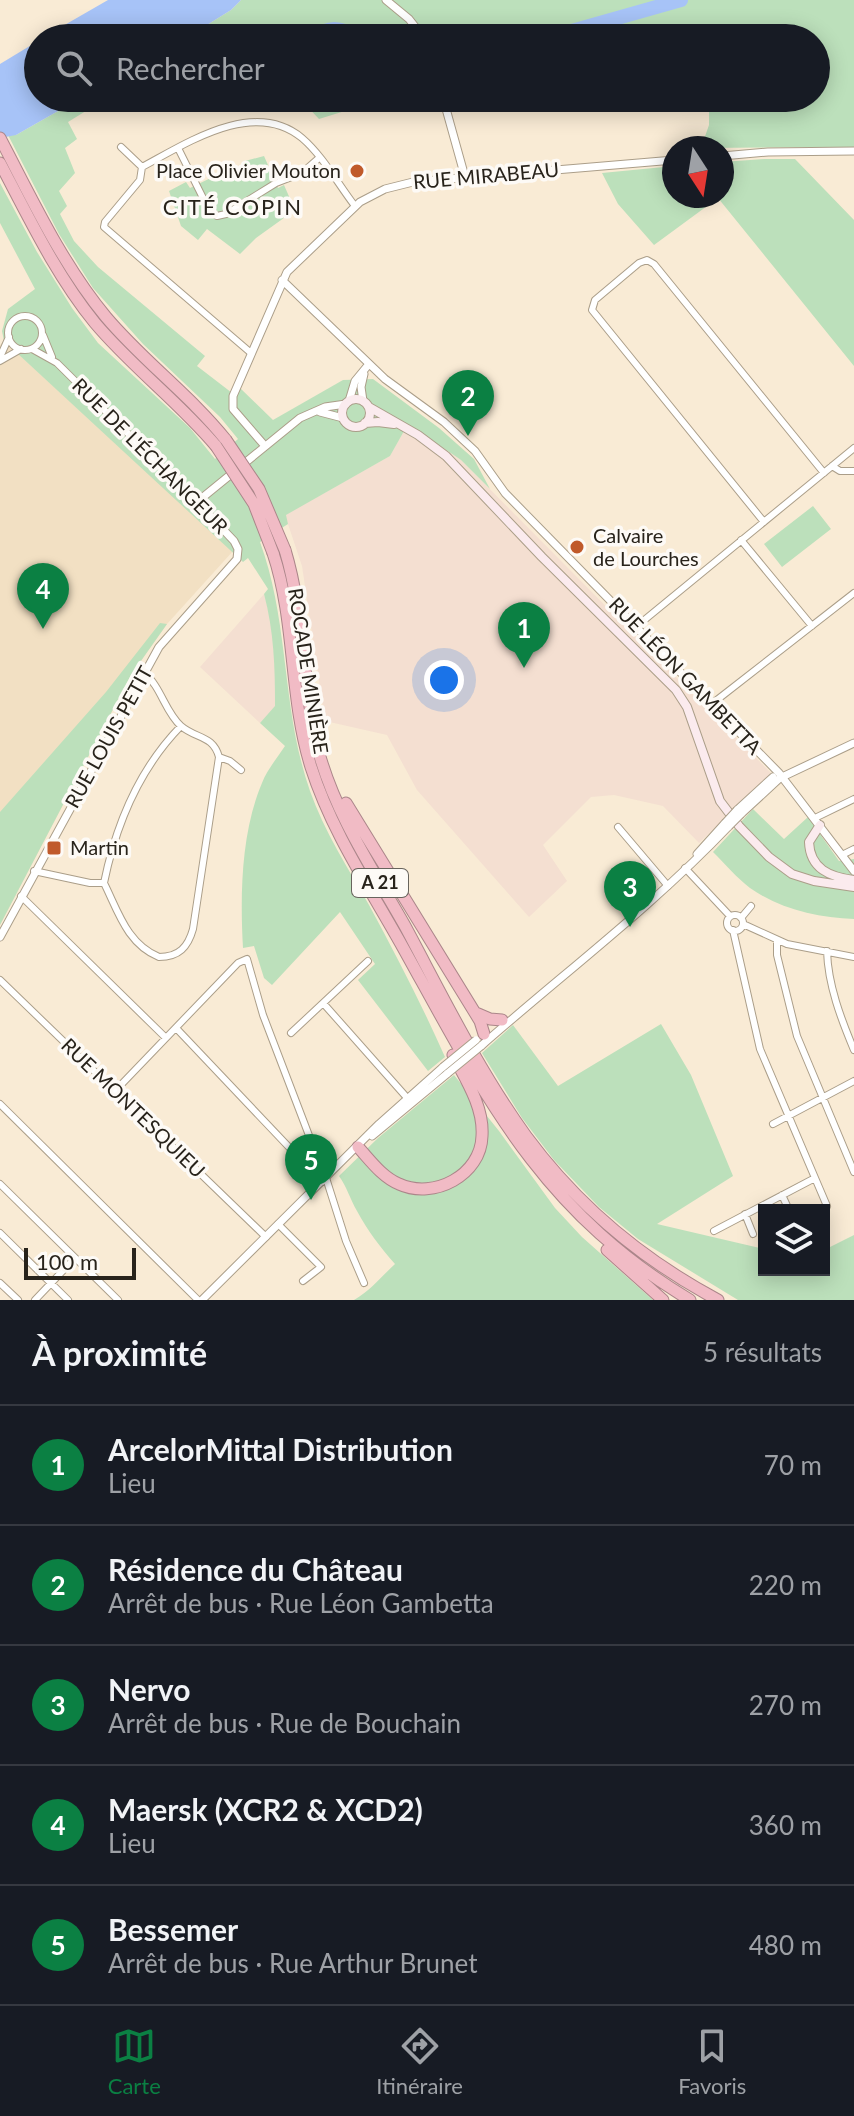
<!DOCTYPE html>
<html lang="fr">
<head>
<meta charset="utf-8">
<style>
	:root { --surface:#171b24; --page:#242831; --text:#f1f3f6; --muted:#9ea1a6; --line:#363941; --accent:#0b8043 }
	body { margin:0; font-family:Lato,sans-serif; background:var(--page); color:var(--text) }
	.controls { position:absolute; right:24px; bottom:24px; display:grid; overflow:hidden; border-radius:0px; box-shadow:0 4px 20px #0003 }
	.controls button { width:72px; height:72px; display:grid; place-items:center; padding:0; border:0; border-bottom:2px solid var(--line); background:var(--surface); color:var(--text); font:40px sans-serif }
	.compass { position:absolute; left:662px; top:136px; width:72px; height:72px; border-radius:50%; background:var(--surface); box-shadow:0 4px 20px #0003; rotate:168deg }
	.scale { position:absolute; left:24px; bottom:20px; width:112px; box-sizing:border-box; padding-left:8px; border:4px solid #28231b; border-top:0; font-size:22px; line-height:28px; white-space:nowrap; color:#28231b; -webkit-text-stroke:6px #fdfaf6; paint-order:stroke }
	.you { position:absolute; left:444px; top:680px; width:28px; height:28px; margin:-20px; border:6px solid #fff; border-radius:50%; background:#1a73e8; box-shadow:0 0 0 12px #1a73e833 }
	.badge { display:grid; place-items:center; width:52px; height:52px; border-radius:50%; background:var(--accent); color:#fff; font-size:26px; font-weight:700 }
	.pin { position:absolute; translate:-50% -66px; filter:drop-shadow(0 2px 4px #0008) }
	.pin::after { content:''; position:absolute; top:42px; width:28px; height:24px; background:inherit; clip-path:polygon(0 0,100% 0,50% 100%) }
	.list { margin:0; padding:0; list-style:none }
	h2 { display:flex; justify-content:space-between; align-items:center; height:104px; margin:0; padding:0 32px; font-size:34px }
	h2 small { font-size:26px; font-weight:400; color:var(--muted) }
	.list li { display:grid; grid-template-columns:52px 1fr auto; gap:24px; align-items:center; box-sizing:border-box; height:120px; padding:0 32px; border-top:2px solid var(--line) }
	.list b { display:block; font-size:30px; white-space:nowrap }
	.list p { margin:0; font-size:26px; white-space:nowrap; color:var(--muted) }
	.list em { font-size:26px; font-style:normal; color:var(--muted) }
	.icon { flex:none; width:44px; height:44px; fill:none; stroke:currentColor; stroke-width:2; stroke-linecap:round; stroke-linejoin:round }
	.map { position:relative; flex:none; width:854px; height:1300px; overflow:hidden }
	.search { position:absolute; background:var(--surface); box-shadow:0 4px 20px #0003; left:24px; right:24px; top:24px; height:88px; display:flex; align-items:center; gap:20px; box-sizing:border-box; padding:0 28px; border-radius:44px; color:var(--muted); font-size:30px }
	.sheet { height:704px; background:var(--surface) }
	nav { display:flex; justify-content:space-around; align-items:center; box-sizing:border-box; height:112px; border-top:2px solid var(--line); background:var(--surface); font-size:22px; color:var(--muted) }
	nav a { display:grid; justify-items:center; gap:4px }
	nav .on { color:var(--accent) }
	.map>svg:first-child { display:block }
	.built { fill:#f2e0c3 }
	.industrial { fill:#f4dfd1 }
	.green { fill:#bce0bb }
	.water { fill:#a7c3f7 }
	.lines { fill:none; stroke-linecap:round; stroke-linejoin:round }
	.river { stroke:#a7c3f7; stroke-width:14 }
	.minor-casing { stroke:#ab9e89; stroke-width:8 }
	.tertiary-casing { stroke:#ab9e89; stroke-width:9 }
	.secondary-casing { stroke:#ab9e89; stroke-width:10 }
	.motorway-casing { stroke:#ab868a; stroke-width:13 }
	.minor { stroke:#fff; stroke-width:6 }
	.tertiary { stroke:#fff; stroke-width:7 }
	.secondary { stroke:#fbebee; stroke-width:8 }
	.motorway { stroke:#f1bbc5; stroke-width:11 }
	.tertiary-bridge-casing { stroke:#ab9e89; stroke-width:9; stroke-linecap:butt }
	.motorway-bridge-casing { stroke:#ab868a; stroke-width:13; stroke-linecap:butt }
	.tertiary-bridge { stroke:#fff; stroke-width:7 }
	.motorway-bridge { stroke:#f1bbc5; stroke-width:11 }
	.poi-dot { fill:#c05a2b; stroke:#fdfaf6; stroke-width:3 }
	.labels { text-anchor:middle; stroke-width:7; stroke-linejoin:round; paint-order:stroke }
	.shield { fill:#fdfaf6; stroke:#68645d; stroke-width:2 }
	.shield-label { font-size:18px; font-weight:bold; fill:#28231b }
	.poi-label { font-size:20px; fill:#28231b; stroke:#fdfaf6; text-anchor:start }
	.street-label { font-size:20px; fill:#28231b; stroke:#fdfaf6 }
	.neighbourhood-label { font-size:22px; letter-spacing:2px; fill:#28231b; stroke:#fdfaf6 }
</style>
</head>
<body>
<div class="map">
<svg width="854" height="1300" viewBox="0 0 854 1300">
	<rect width="100%" height="100%" fill="#f9ebd5"/>
	<!-- built -->
	<path class="built" d="M4,341L233,551L167,624L131,675L0,925V345Z"/>
	<!-- industrial -->
	<path class="industrial" d="M408,424L461,460L771,773L699,843L663,806L614,795L591,797L543,845L567,881L529,917L417,790L387,735L325,721L302,566L285,515L390,456Z
		M264,594L272,625L275,665V707L260,723L200,667Z"/>
	<!-- green -->
	<path class="green" d="M241,0H854V147L701,148L709,125V98H816V38H186L231,10Z
		M81,98H107L68,122L77,139L65,148L75,173L59,191L67,206L60,214L74,241L98,267L205,356L197,366L236,396L240,388L273,420L343,380L373,379L439,428L474,459L490,489L461,460L408,424L390,456L286,515L288,524L260,542C290,624 281,708 310,791C324,831 348,868 369,905C396,955 422,1005 445,1057L428,1071L358,980L375,964L340,912L272,985L264,978L254,946L243,948C240,896 241,832 262,783C267,770 277,758 285,746L260,723L275,706C275,667 274,632 264,594L268,589L248,558L243,562L4,341L2,331L8,309L35,289L0,223V183L37,252L72,308L98,343L190,428L215,459L238,439L220,417L143,344L93,288L59,234L8,135H16Z
		M299,98H368L361,106L319,119Z
		M264,156L278,188L284,185L295,210L256,238L240,254L207,229L198,240L181,226L169,191L186,182L190,188L221,173L245,168V161Z
		M764,159H795L854,220V366L718,198L654,245L618,204L602,173L674,166V196H722V162Z
		M813,506L831,529L782,567L764,544Z
		M160,623L167,624L131,675L0,925V812L106,692Z
		M753,809L784,839L808,817L839,861L854,859V919C818,918 780,909 750,888C737,878 725,864 713,852Z
		M661,1024L691,1075L733,1176L657,1224L764,1249V1270H824V1250L854,1235V1300H738L638,1239L599,1207L554,1160L522,1118L482,1053L513,1025L558,1086Z
		M454,1075L499,1131L555,1208L582,1237L653,1300H354C371,1290 381,1277 395,1264C381,1248 367,1230 357,1211C350,1199 347,1187 339,1176L378,1138Z"/>
	<!-- water -->
	<path class="water" d="M108,0H241L231,10L186,38H42Z
		M38,41V98H81L16,135L0,138V64Z"/>
	<g class="lines">
		<!-- river -->
		<path class="river" d="M309,38C330,27 338,25 359,38
			M558,38L561,34L681,0"/>
		<defs>
			<path id="minor" d="M121,147L142,167C187,143 254,98 302,138C323,156 338,184 355,206
				M178,148L209,210L217,216L226,214L276,183L302,173L319,158
				M142,167L140,180L105,222L104,227L251,353
				M8 333a17 17 0 1 1 34 0a17 17 0 1 1-34 0Z
				M43,335L52,357
				M32,349L57,363L197,502
				M0,357L9,337
				M0,361L21,349
				M832,466L840,471H854
				M764,522L592,310L595,300L639,263L647,260L654,264L824,473
				M741,540L812,626
				M637,626L854,448
				M144,673C161,686 165,712 181,726C196,739 213,735 219,757L230,761L241,770
				M713,703L854,593
				M815,818L854,799
				M618,827L668,886
				M842,855L854,849
				M685,868L730,916
				M34,871L90,883H104C118,911 127,944 159,957C179,957 188,947 193,929L219,757
				M104,883C116,824 138,770 181,726
				M21,896L166,1038
				M727 923a8 8 0 1 1 16 0a8 8 0 1 1-16 0Z
				M741,918L751,906
				M743,924L787,944L854,957
				M733,930L760,1049L827,1206
				M777,940V955L797,1036L854,1172
				M827,951C828,985 841,1019 854,1050
				M0,980L266,1237
				M323,1003L409,1100
				M176,1028L322,1182
				M291,1033L368,961
				M115,1091L238,963L247,959L263,1015L318,1159L317,1166L312,1172
				M0,1104L198,1300
				M773,1124L854,1081
				M326,1178L346,1241L364,1283
				M0,1184L118,1300
				M782,1195L789,1210
				M745,1214L753,1234
				M278,1224L321,1267L303,1281
				M714,1231L815,1178
				M0,1233L68,1300
				M0,1283L18,1300
				M35,1300L75,1258"/>
			<path id="tertiary" d="M386,0L409,19L424,38
				M443,98L465,177
				M722,156L768,152L854,151
				M282,280L385,379L444,422L475,451L505,493L779,773L854,871
				M349,401L355,381L369,364
				M363,401L361,387L364,374
				M320,412L343,418
				M265,446L233,409V396L287,272L360,202L385,189L413,182L674,160
				M737,810L773,777
				M741,814L780,778L854,743
				M697,854L725,823
				M0,937L159,647L237,559L238,549L234,541L197,502L300,418L325,407L346,404
				M481,1046C564,973 653,906 729,826
				M372,1136L448,1073
				M202,1300L379,1124L443,1067"/>
			<path id="secondary" d="M342 413a14 14 0 1 1 28 0a14 14 0 1 1-28 0Z
				M369,407L418,435L446,456L542,557L676,690L687,707L720,801L739,826L769,857L792,874L814,881L854,887
				M365,423L378,422L394,424
				M820,825L809,842C810,869 830,877 854,880"/>
			<path id="motorway" d="M0,138C32,199 62,264 106,317C143,361 190,395 226,440
				M0,163C29,218 56,275 95,323C132,367 179,402 216,446
				M285,550C305,616 302,686 319,753C336,815 374,871 405,926C443,997 479,1071 526,1136C577,1205 643,1260 718,1300
				M273,553C296,622 289,697 311,767C331,830 369,887 401,944C484,1093 538,1209 690,1300
				M346,803L480,1021L484,1034
				M476,1013L490,1019L502,1020
				M358,1147C370,1160 382,1177 399,1184C434,1200 481,1175 482,1136C484,1107 466,1080 453,1055
				M607,1250L663,1300"/>
		</defs>
		<!-- minor casing -->
		<use href="#minor" class="minor-casing"/>
		<!-- tertiary casing -->
		<use href="#tertiary" class="tertiary-casing"/>
		<!-- secondary casing -->
		<use href="#secondary" class="secondary-casing"/>
		<!-- motorway casing -->
		<use href="#motorway" class="motorway-casing"/>
		<!-- minor -->
		<use href="#minor" class="minor"/>
		<!-- tertiary -->
		<use href="#tertiary" class="tertiary"/>
		<!-- secondary -->
		<use href="#secondary" class="secondary"/>
		<!-- motorway -->
		<use href="#motorway" class="motorway"/>
		<defs>
			<path id="tertiary-bridge" d="M725,823L737,810
				M729,826L741,814
				M443,1067L476,1040
				M448,1073L481,1046"/>
			<path id="motorway-bridge" d="M226,440L259,489L285,550
				M216,446L254,504L273,553"/>
		</defs>
		<!-- tertiary-bridge casing -->
		<use href="#tertiary-bridge" class="tertiary-bridge-casing"/>
		<!-- motorway-bridge casing -->
		<use href="#motorway-bridge" class="motorway-bridge-casing"/>
		<!-- tertiary-bridge -->
		<use href="#tertiary-bridge" class="tertiary-bridge"/>
		<!-- motorway-bridge -->
		<use href="#motorway-bridge" class="motorway-bridge"/>
	</g>
	<!-- markers -->
	<g class="poi-dot">
		<circle cx="357" cy="171" r="8"/>
		<circle cx="577" cy="547" r="8"/>
		<rect x="46" y="840" width="16" height="16" rx="4"/>
	</g>
	<g class="labels">
		<!-- shield labels -->
		<rect class="shield" x="352" y="869" width="56" height="28" rx="6"/>
		<g class="shield-label">
			<text x="380" y="889">A 21</text>
		</g>
		<!-- poi labels -->
		<g class="poi-label">
			<text x="341" y="178" text-anchor="end">Place Olivier Mouton</text>
			<text x="593" y="543">Calvaire<tspan x="593" dy="23">de Lourches</tspan></text>
			<text x="70" y="855">Martin</text>
		</g>
		<!-- street labels -->
		<g class="street-label">
			<text transform="translate(486 176) rotate(-5)" y="7">RUE MIRABEAU</text>
			<text transform="translate(150 456) rotate(45)" y="7">RUE DE L'ÉCHANGEUR</text>
			<text transform="translate(308 671) rotate(81)" y="7">ROCADE MINIÈRE</text>
			<text transform="translate(685 676) rotate(46)" y="7">RUE LÉON GAMBETTA</text>
			<text transform="translate(109 737) rotate(-61)" y="7">RUE LOUIS PETIT</text>
			<text transform="translate(133 1108) rotate(44)" y="7">RUE MONTESQUIEU</text>
		</g>
		<!-- neighbourhood labels -->
		<g class="neighbourhood-label">
			<text x="233" y="215">CITÉ COPIN</text>
		</g>
	</g>
</svg>
<div class="controls">
<button><svg class="icon" aria-label="layers" viewBox="0 0 24 24"><path d="M12 4l9 5-9 5-9-5zM3 14l9 5 9-5"/></svg></button>
</div>
<svg class="compass" viewBox="-18 -18 36 36"><path d="M0-13l5 13h-10z" fill="#e53935"/><path d="M0 13l5-13h-10z" fill="#9ea1a6"/></svg>
<div class="scale">100 m</div>
<div class="you"></div>
<div class="pin badge" style="left:524px;top:668px">1</div>
<div class="pin badge" style="left:468px;top:436px">2</div>
<div class="pin badge" style="left:630px;top:927px">3</div>
<div class="pin badge" style="left:43px;top:629px">4</div>
<div class="pin badge" style="left:311px;top:1200px">5</div>
<div class="search"><svg class="icon" aria-label="search" viewBox="0 0 24 24"><circle cx="10" cy="10" r="6"/><path d="M15 15l6 6"/></svg>Rechercher</div>
</div>
<section class="sheet">
<h2>À proximité<small>5 résultats</small></h2>
<ul class="list">
<li><span class="badge">1</span><div><b>ArcelorMittal Distribution</b><p>Lieu</p></div><em>70 m</em></li>
<li><span class="badge">2</span><div><b>Résidence du Château</b><p>Arrêt de bus · Rue Léon Gambetta</p></div><em>220 m</em></li>
<li><span class="badge">3</span><div><b>Nervo</b><p>Arrêt de bus · Rue de Bouchain</p></div><em>270 m</em></li>
<li><span class="badge">4</span><div><b>Maersk (XCR2 &amp; XCD2)</b><p>Lieu</p></div><em>360 m</em></li>
<li><span class="badge">5</span><div><b>Bessemer</b><p>Arrêt de bus · Rue Arthur Brunet</p></div><em>480 m</em></li>
</ul>
</section>
<nav>
<a class="on"><svg class="icon" aria-label="map" viewBox="0 0 24 24"><path d="M3 6l6-2 6 2 6-2v14l-6 2-6-2-6 2zM9 4v14M15 6v14"/></svg>Carte</a>
<a><svg class="icon" aria-label="directions" viewBox="0 0 24 24"><path d="M12 3l9 9-9 9-9-9zM9 14v-3h6M13 9l2 2-2 2"/></svg>Itinéraire</a>
<a><svg class="icon" aria-label="saved" viewBox="0 0 24 24"><path d="M7 4h10v16l-5-4-5 4z"/></svg>Favoris</a>
</nav>
</body>
</html>
